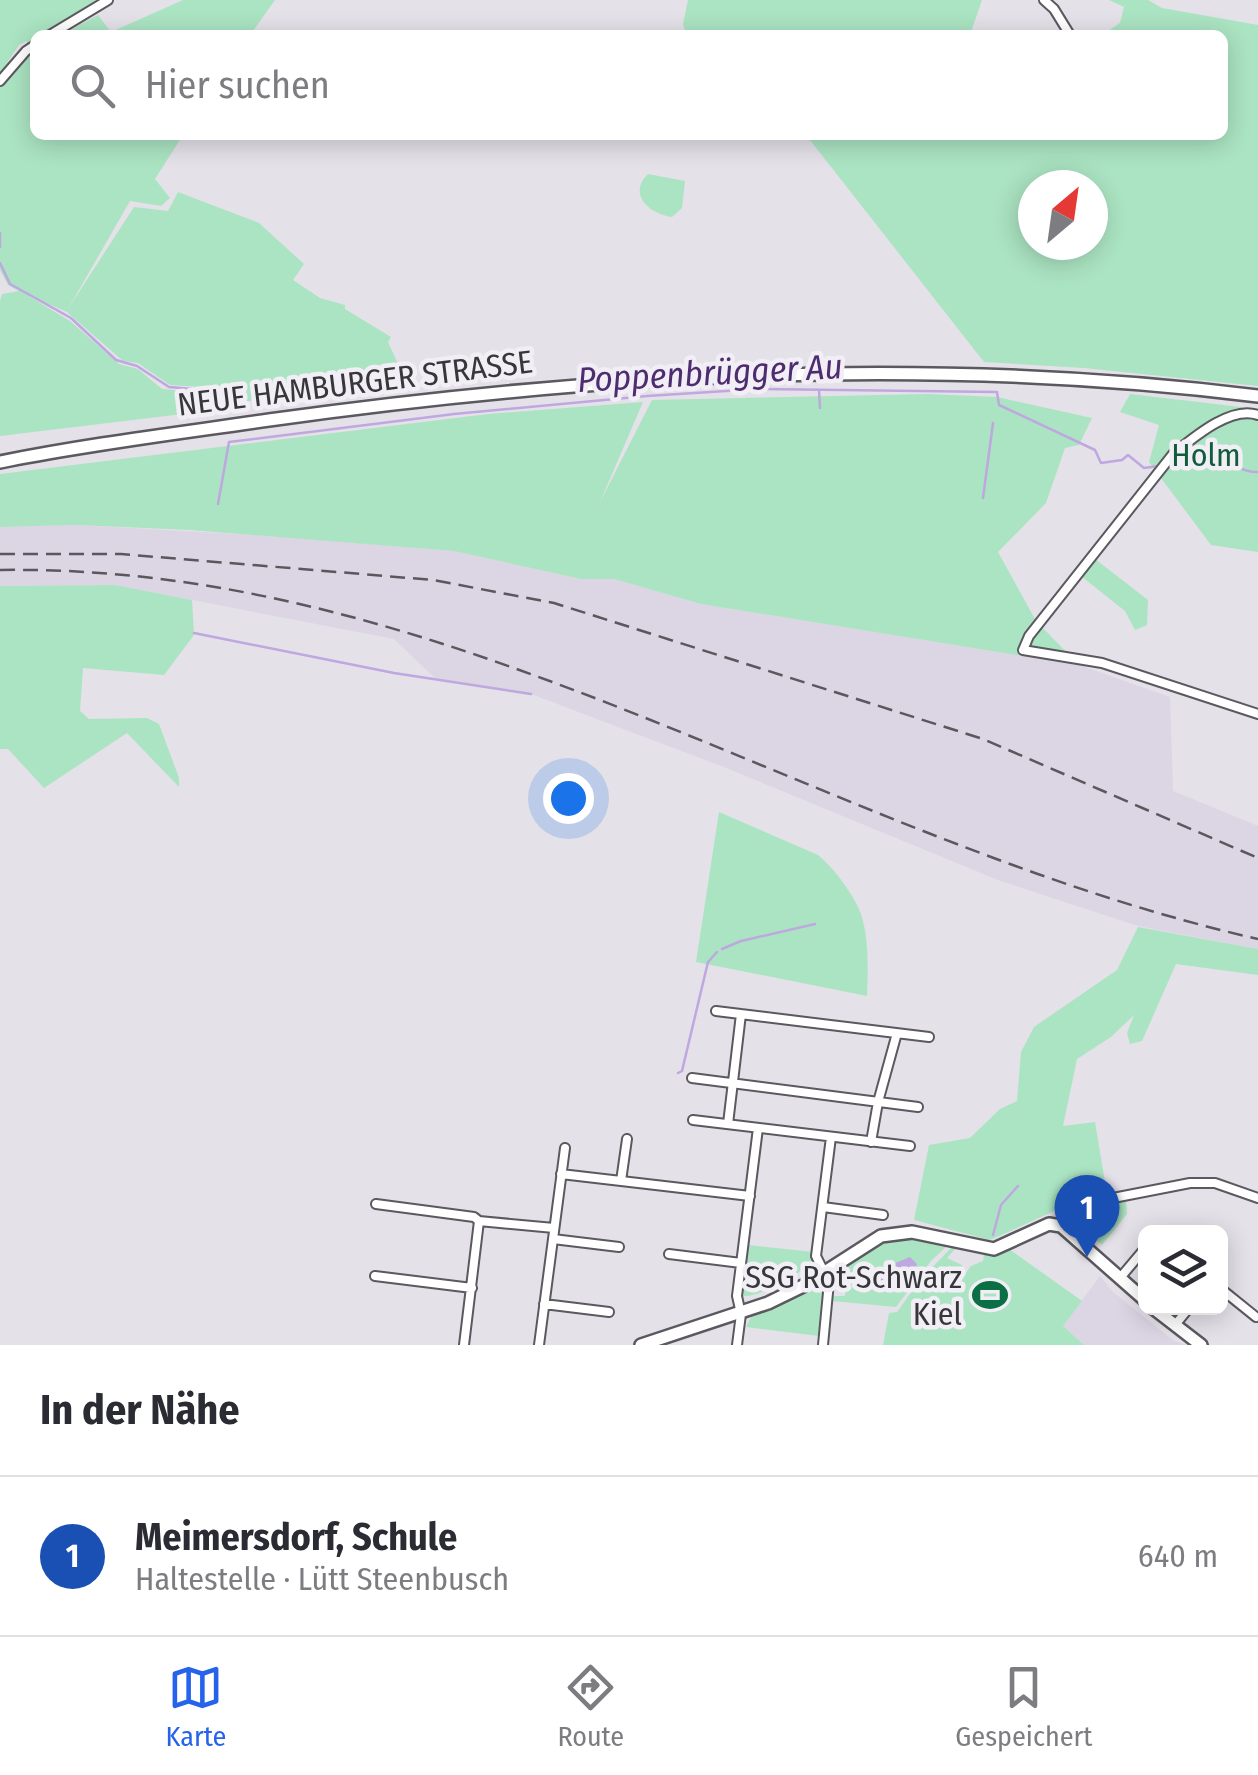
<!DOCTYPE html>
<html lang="de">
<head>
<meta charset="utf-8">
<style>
	:root { --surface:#fff; --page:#f7f7f7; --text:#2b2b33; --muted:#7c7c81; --line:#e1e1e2; --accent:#2563eb }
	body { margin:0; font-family:"Fira Sans Condensed",sans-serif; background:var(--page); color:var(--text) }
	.controls { position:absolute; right:30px; bottom:30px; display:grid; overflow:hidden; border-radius:15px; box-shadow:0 5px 25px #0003 }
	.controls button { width:90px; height:90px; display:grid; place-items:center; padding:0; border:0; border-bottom:2px solid var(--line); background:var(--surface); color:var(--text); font:50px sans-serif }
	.compass { position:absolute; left:1018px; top:170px; width:90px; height:90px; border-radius:50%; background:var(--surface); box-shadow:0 5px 25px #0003; rotate:29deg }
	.you { position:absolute; left:568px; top:798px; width:35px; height:35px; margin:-25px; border:8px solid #fff; border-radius:50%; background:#1a73e8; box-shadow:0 0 0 15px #1a73e833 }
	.badge { display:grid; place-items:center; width:65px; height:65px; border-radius:50%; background:var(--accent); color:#fff; font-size:32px; font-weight:700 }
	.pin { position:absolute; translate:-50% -82px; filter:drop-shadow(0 2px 5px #0008) }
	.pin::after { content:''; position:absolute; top:52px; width:35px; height:30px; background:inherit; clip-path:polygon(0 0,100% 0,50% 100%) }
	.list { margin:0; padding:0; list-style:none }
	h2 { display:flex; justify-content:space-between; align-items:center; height:130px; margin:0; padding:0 40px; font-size:42px }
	h2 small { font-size:32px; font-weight:400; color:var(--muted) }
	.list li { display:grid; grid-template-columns:65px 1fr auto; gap:30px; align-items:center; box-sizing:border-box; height:160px; padding:0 40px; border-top:2px solid var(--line) }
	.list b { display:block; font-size:38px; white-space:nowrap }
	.list p { margin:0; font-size:32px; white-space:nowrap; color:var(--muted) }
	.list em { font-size:32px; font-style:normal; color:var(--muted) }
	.icon { flex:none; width:55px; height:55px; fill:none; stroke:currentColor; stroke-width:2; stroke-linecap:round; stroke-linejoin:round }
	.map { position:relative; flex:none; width:1258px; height:1345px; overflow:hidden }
	.search { position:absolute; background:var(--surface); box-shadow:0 5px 25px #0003; left:30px; right:30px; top:30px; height:110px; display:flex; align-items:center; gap:25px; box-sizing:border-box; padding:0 35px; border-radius:15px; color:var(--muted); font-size:38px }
	.sheet { height:290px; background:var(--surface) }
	nav { display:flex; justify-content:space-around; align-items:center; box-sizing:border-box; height:140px; border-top:2px solid var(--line); background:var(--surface); font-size:28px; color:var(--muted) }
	nav a { display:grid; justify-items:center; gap:5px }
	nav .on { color:var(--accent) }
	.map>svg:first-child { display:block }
	.built { fill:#dbd5e4 }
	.green { fill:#abe4c2; fill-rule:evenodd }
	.water { fill:#bfa7e0 }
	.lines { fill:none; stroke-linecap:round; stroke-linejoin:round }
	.stream { stroke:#bfa7e0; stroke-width:2.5 }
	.street-casing { stroke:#5b585f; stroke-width:12 }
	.secondary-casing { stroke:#5b585f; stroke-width:16 }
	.street { stroke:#fff; stroke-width:8 }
	.secondary { stroke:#fff; stroke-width:11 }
	.rail { stroke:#59585c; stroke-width:2.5; stroke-dasharray:15 8; stroke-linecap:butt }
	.labels { text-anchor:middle; stroke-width:9; stroke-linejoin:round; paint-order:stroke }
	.street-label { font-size:32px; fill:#373639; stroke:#f1eef6 }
	.park-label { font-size:32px; fill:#115d3b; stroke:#f1eef6 }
	.poi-label { font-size:32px; fill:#373639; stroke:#f1eef6; text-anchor:end }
	.water-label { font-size:35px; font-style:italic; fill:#4d2c6f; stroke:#f1eef6 }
</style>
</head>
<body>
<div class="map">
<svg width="1258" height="1345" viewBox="0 0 1258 1345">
	<rect width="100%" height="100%" fill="#e4e1e9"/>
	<!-- built -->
	<path class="built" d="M76,525L290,537L454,551L581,579H614L701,604L1079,665L1170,697L1173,791L1258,826V949L1138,926L998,880L724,767L531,694L435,678L394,639L115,585L0,586V527Z
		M1100,1276L1113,1292L1174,1341L1187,1345H1084L1063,1326Z"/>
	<!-- green -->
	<path class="green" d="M0,0H96L45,35H35V42L29,46L26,41L19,45L0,73Z
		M183,0H275L250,35H61L98,15L111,32Z
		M688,0H982L970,35H686L683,24Z
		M1109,0H1148L1162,8L1258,25V386L1084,368L984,362L806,135H1223V35H1102L1120,23L1124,7ZM1033,185H1093V245H1033Z
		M35,50V135H183L155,179L170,198L161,206L130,201L68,309L134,207L168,211L178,192L259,223L304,264L293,280L320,298L345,305V309L391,337L388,342L406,381L225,404L203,387L170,385L138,363L123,361L67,312L27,295L70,321L119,364L138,369L162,389L196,392L211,400L216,410L0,436V301L2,294L19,291L8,285L0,270V87Z
		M648,174L685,181L682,208L672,217C650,214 627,195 648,174Z
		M928,394L997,397L1092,418L1079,445L1065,448L1046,503L998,552L1036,621L1079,665L701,604L614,579H581L454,551L190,530L76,525L0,527V474L488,414L643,402L600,502L652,400Z
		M1130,394L1258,409V552L1211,545L1149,462L1159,425L1120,412Z
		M1095,559L1148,600L1147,625L1135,630L1125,611L1081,576Z
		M115,585L192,600L194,635L164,675L83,668L80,711L89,719L147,718L159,724L179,778V787L127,733L44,788L8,749H0V586Z
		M719,812L818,855C834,868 854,895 861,914C869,938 868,971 867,996L696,962Z
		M1138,927L1258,949V975L1176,964L1142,1041L1130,1044L1127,1033L1134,1015L1111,1037L1077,1059L1063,1126L1095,1122L1107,1194L1076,1206L1061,1208L990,1240L914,1220L929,1145L970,1138L1000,1109L1017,1101L1021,1052L1034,1027L1117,970Z
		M1126,1198L1127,1214L1102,1245L1079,1226L1077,1213Z
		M910,1235L948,1245L931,1261L896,1307L832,1301L833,1296H845L846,1284L835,1283C838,1252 884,1239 910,1235Z
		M748,1245L813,1252L812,1264C792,1276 764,1298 740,1296Z
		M952,1247L956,1248L947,1258L962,1265L965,1274L971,1266L983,1261L984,1254L1009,1249L1082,1301L1063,1326L1084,1345H883L889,1313L897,1312L920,1280Z
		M816,1284L824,1290L819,1336L746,1327L752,1315Z"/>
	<!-- water -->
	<path class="water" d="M910,1257L917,1264L908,1279L894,1290L878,1283L883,1268Z"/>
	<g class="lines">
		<!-- stream -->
		<path class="stream" d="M0,233V247
			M0,263L10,284L71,318L116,360L137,366L169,387L205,390L221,406
			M819,390L820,408
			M1168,467C1177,462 1207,459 1218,460C1232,461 1242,473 1258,472
			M983,498L993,423
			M218,504L229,442L454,414L647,396L758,389L997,392L999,405L1095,450L1101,463L1122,460L1128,455L1144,468L1158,466
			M194,633L394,673L531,694
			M722,949L741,941L815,924
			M678,1073L682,1071L708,962L717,952
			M993,1235L1001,1205L1018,1186"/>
		<defs>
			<path id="street" d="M1044,0L1054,9L1070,35
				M50,35L108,0
				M0,81L26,51L35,45
				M1258,415C1231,405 1193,438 1173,454L1029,636L1023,650L1102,663L1258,714
				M716,1011L929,1037
				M692,1078L918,1107
				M693,1120L910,1146
				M728,1124L741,1014
				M871,1142L878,1102L897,1033
				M561,1174L750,1196
				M621,1181L627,1139
				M376,1204L474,1217L479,1221L554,1228
				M823,1207L883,1215
				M1061,1226L1073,1212L1108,1199L1190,1183H1215L1258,1198
				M553,1239L619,1247
				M669,1254L741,1263
				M375,1276L472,1288
				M1120,1278L1146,1247
				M1220,1288L1256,1317
				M544,1304L609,1312
				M1175,1325L1189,1308
				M464,1345L479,1221
				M539,1345L565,1148
				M737,1345L741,1314L737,1296L758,1128
				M823,1345L829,1282L816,1256L831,1137"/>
			<path id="secondary" d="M0,462C89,444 180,433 269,420C599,374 927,355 1258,396
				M1153,1308L1201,1345
				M641,1345L768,1303L803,1286L881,1236L912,1232L994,1249L1049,1224L1061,1226L1146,1301"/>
		</defs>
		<!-- street casing -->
		<use href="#street" class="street-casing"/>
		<!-- secondary casing -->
		<use href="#secondary" class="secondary-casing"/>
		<!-- street -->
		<use href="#street" class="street"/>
		<!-- secondary -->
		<use href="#secondary" class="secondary"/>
		<!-- rail -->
		<path class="rail" d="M0,554H121L433,580L554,603L983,739L1258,858
			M0,570C456,563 827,841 1258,939"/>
	</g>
	<!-- icons -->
	<defs>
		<symbol id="stadium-bare" viewBox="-9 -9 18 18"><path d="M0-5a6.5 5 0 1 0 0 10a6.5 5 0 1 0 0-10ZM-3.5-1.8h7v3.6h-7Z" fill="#0a6f45" stroke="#f1eef6" stroke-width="2.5" paint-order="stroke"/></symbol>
	</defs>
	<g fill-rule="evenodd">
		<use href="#stadium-bare" x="965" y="1270" width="50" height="50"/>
	</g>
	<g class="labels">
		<!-- street labels -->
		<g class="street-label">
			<text transform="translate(355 383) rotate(-7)" y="11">NEUE HAMBURGER STRASSE</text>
		</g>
		<!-- park labels -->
		<g class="park-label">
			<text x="1206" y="466">Holm</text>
		</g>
		<!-- poi labels -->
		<g class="poi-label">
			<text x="962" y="1288">SSG Rot-Schwarz<tspan x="962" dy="37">Kiel</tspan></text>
		</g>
		<!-- water labels -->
		<g class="water-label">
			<text transform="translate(710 373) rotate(-3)" y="12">Poppenbrügger Au</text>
		</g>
	</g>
</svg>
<div class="controls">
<button><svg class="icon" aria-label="layers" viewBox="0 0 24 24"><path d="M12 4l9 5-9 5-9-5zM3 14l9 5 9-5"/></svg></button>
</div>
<svg class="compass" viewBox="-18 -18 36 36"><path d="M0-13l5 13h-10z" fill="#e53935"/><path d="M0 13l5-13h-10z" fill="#7c7c81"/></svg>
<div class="you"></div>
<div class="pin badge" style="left:1087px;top:1257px;background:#1a4fb4">1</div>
<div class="search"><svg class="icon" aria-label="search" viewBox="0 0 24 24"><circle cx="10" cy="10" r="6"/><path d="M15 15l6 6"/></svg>Hier suchen</div>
</div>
<section class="sheet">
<h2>In der Nähe<small></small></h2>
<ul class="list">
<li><span class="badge" style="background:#1a4fb4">1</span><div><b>Meimersdorf, Schule</b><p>Haltestelle · Lütt Steenbusch</p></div><em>640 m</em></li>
</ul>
</section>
<nav>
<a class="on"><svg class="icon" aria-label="map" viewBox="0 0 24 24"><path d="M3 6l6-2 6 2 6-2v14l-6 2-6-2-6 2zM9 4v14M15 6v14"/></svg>Karte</a>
<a><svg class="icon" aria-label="directions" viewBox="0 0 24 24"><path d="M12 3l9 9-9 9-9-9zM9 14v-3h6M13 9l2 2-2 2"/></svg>Route</a>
<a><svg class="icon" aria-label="saved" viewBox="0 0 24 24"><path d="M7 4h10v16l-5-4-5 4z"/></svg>Gespeichert</a>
</nav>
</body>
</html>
